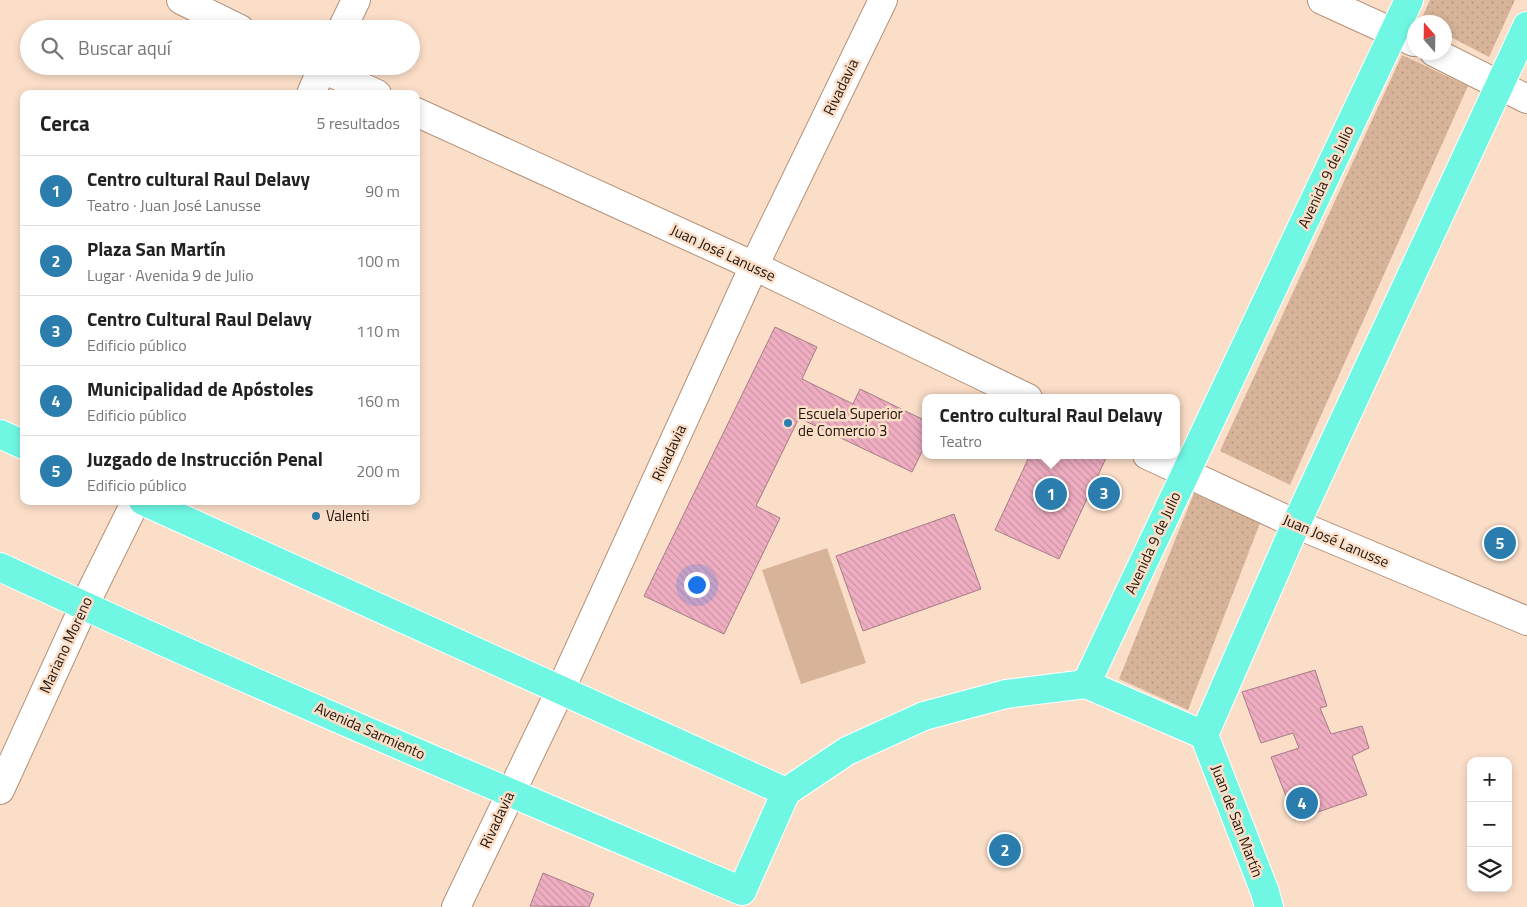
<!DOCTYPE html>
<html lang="es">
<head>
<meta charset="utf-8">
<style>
	:root { --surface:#fff; --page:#f6f6f6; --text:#222; --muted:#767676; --line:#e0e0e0; --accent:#2a7dad }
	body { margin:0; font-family:"Titillium Web",sans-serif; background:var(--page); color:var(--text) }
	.controls { position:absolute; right:15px; bottom:15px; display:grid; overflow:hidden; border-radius:10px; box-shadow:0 2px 8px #0003 }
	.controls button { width:45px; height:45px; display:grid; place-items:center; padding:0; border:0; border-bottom:1px solid var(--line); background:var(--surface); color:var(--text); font:25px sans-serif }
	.compass { position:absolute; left:1407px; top:15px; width:45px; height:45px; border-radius:50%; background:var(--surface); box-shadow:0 2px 8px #0003; rotate:340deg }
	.you { position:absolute; left:696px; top:584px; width:18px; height:18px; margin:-12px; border:4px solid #fff; border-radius:50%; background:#1a73e8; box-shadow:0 0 0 8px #1a73e833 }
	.badge { display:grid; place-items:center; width:32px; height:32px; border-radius:50%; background:var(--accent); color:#fff; font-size:16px; font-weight:700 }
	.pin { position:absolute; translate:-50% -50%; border:2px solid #fff; box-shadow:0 1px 5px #0006 }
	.popup { position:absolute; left:922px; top:394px; width:258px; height:65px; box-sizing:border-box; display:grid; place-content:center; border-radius:10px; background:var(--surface); filter:drop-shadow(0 1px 4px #0005); font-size:16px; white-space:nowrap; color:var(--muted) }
	.popup b { font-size:19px; color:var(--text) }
	.popup::after { content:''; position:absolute; left:50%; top:100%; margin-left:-10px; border:10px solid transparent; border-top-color:var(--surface) }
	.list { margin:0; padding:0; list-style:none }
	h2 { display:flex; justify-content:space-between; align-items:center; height:65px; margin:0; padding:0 20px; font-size:21px }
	h2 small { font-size:16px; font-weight:400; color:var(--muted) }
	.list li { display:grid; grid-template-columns:32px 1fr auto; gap:15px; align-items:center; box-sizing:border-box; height:70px; padding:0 20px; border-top:1px solid var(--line) }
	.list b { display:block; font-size:19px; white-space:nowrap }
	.list p { margin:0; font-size:16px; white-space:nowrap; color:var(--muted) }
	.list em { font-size:16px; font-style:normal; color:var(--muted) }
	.icon { flex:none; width:28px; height:28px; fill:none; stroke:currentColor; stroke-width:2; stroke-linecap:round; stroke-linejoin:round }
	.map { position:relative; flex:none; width:1527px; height:907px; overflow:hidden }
	.search { position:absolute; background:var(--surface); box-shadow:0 2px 8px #0003; left:20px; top:20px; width:400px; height:55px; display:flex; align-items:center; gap:12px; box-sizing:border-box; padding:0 18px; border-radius:28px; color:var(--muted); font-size:19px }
	.panel { position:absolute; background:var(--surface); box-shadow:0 2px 8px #0003; left:20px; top:90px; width:400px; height:415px; border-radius:10px }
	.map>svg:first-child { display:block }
	.grass { fill:#d7b499 }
	.park { fill:url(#park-dots) }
	.building { fill:url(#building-back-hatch); stroke:#a57c88 }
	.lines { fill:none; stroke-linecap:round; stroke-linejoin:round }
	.minor-casing { stroke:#b39178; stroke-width:30 }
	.major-casing { stroke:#fff; stroke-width:30 }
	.minor { stroke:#fff; stroke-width:28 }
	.major { stroke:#6ff7e4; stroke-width:28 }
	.poi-dot { fill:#2a7dad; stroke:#fbdec8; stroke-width:2 }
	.labels { text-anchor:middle; stroke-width:5; stroke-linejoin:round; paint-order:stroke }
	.street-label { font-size:15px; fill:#1f1309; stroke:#fbdec8 }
	.poi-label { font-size:15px; fill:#1f1309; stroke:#fbdec8; text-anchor:start }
</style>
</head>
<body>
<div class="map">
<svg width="1527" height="907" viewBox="0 0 1527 907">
	<defs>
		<pattern id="park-dots" width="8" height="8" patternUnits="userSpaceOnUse" patternTransform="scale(1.25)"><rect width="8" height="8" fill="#d7b499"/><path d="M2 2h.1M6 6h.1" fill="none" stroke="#b89a82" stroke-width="1.8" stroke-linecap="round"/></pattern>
		<pattern id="building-back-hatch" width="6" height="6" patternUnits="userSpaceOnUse" patternTransform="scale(1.25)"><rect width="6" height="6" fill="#efadc1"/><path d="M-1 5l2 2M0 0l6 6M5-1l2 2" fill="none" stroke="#cc94a4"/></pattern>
	</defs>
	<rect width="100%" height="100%" fill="#fbdec8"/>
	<!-- grass -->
	<path class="grass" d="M827,548L866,663L801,684L762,570Z"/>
	<!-- park -->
	<path class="park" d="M1430,0H1515L1489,57L1445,34L1444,22H1420Z
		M1402,55L1468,86L1290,485L1220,451Z
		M1194,493L1260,523L1188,710L1119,679Z"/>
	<!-- building -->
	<path class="building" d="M775,327L817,347L802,379L853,404L860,389L926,421V443L912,472L799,418L756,506L780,518L724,634L644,596Z
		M1030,455H1100L1106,458L1059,559L995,530Z
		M954,514L981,589L863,631L836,556Z
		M1315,670L1327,706L1320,708L1331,734L1362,726L1369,748L1352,756L1367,795L1295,820L1271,757L1299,748L1293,733L1261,743L1242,692Z
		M543,873L594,894L589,907L530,906Z"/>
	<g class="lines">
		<defs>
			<path id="minor" d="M181,0L240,29
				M1322,0L1414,42
				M342,29L356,0
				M1434,52L1527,99
				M317,66L377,94
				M311,94L323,66
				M416,112L754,266L1028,398
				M1147,455L1296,524L1527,621
				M0,790L84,606L136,501
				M456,907L560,691L754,266L883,0"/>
			<path id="major" d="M0,434L24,445
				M143,501L786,792
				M0,567C245,681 494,786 742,891
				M1086,684L1409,0
				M1204,735L1296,524L1527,26
				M1204,735L1265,892L1269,907
				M786,792L847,751L924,716L1006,694L1086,684L1204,735
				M742,891L786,792"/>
		</defs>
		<!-- minor casing -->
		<use href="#minor" class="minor-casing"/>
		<!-- major casing -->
		<use href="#major" class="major-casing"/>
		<!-- minor -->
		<use href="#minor" class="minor"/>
		<!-- major -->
		<use href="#major" class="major"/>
	</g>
	<!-- markers -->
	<g class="poi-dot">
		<circle cx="788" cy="423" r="5"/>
		<circle cx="316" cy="516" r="5"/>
	</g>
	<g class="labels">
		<!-- street labels -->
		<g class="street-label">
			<text transform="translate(841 87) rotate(-64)" y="5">Rivadavia</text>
			<text transform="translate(1326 177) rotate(-65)" y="5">Avenida 9 de Julio</text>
			<text transform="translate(723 253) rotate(25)" y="5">Juan José Lanusse</text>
			<text transform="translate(669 453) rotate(-65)" y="5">Rivadavia</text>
			<text transform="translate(1336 541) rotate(23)" y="5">Juan José Lanusse</text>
			<text transform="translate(1153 543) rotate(-65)" y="5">Avenida 9 de Julio</text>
			<text transform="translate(66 645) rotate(-65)" y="5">Mariano Moreno</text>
			<text transform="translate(370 731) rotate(24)" y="5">Avenida Sarmiento</text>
			<text transform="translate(497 820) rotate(-65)" y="5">Rivadavia</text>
			<text transform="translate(1237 821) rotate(69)" y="5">Juan de San Martín</text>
		</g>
		<!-- poi labels -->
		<g class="poi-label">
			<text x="798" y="419">Escuela Superior<tspan x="798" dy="17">de Comercio 3</tspan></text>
			<text x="326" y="521">Valenti</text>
		</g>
	</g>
</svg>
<div class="controls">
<button>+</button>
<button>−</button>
<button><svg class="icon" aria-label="layers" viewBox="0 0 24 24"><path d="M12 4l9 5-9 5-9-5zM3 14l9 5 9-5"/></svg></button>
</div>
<svg class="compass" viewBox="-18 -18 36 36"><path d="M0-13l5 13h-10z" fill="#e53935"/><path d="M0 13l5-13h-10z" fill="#767676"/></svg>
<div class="you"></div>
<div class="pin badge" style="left:1051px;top:494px">1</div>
<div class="popup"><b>Centro cultural Raul Delavy</b>Teatro</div>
<div class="pin badge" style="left:1005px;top:850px">2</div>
<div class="pin badge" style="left:1104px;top:493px">3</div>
<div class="pin badge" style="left:1302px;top:803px">4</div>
<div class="pin badge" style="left:1500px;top:543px">5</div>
<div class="search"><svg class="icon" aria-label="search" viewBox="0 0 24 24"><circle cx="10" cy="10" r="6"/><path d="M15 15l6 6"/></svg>Buscar aquí</div>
<section class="panel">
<h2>Cerca<small>5 resultados</small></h2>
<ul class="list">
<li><span class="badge">1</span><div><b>Centro cultural Raul Delavy</b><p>Teatro · Juan José Lanusse</p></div><em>90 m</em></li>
<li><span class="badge">2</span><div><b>Plaza San Martín</b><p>Lugar · Avenida 9 de Julio</p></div><em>100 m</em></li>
<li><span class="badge">3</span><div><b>Centro Cultural Raul Delavy</b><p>Edificio público</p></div><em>110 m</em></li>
<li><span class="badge">4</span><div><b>Municipalidad de Apóstoles</b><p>Edificio público</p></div><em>160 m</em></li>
<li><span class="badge">5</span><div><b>Juzgado de Instrucción Penal</b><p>Edificio público</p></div><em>200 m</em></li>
</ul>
</section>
</div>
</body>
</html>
